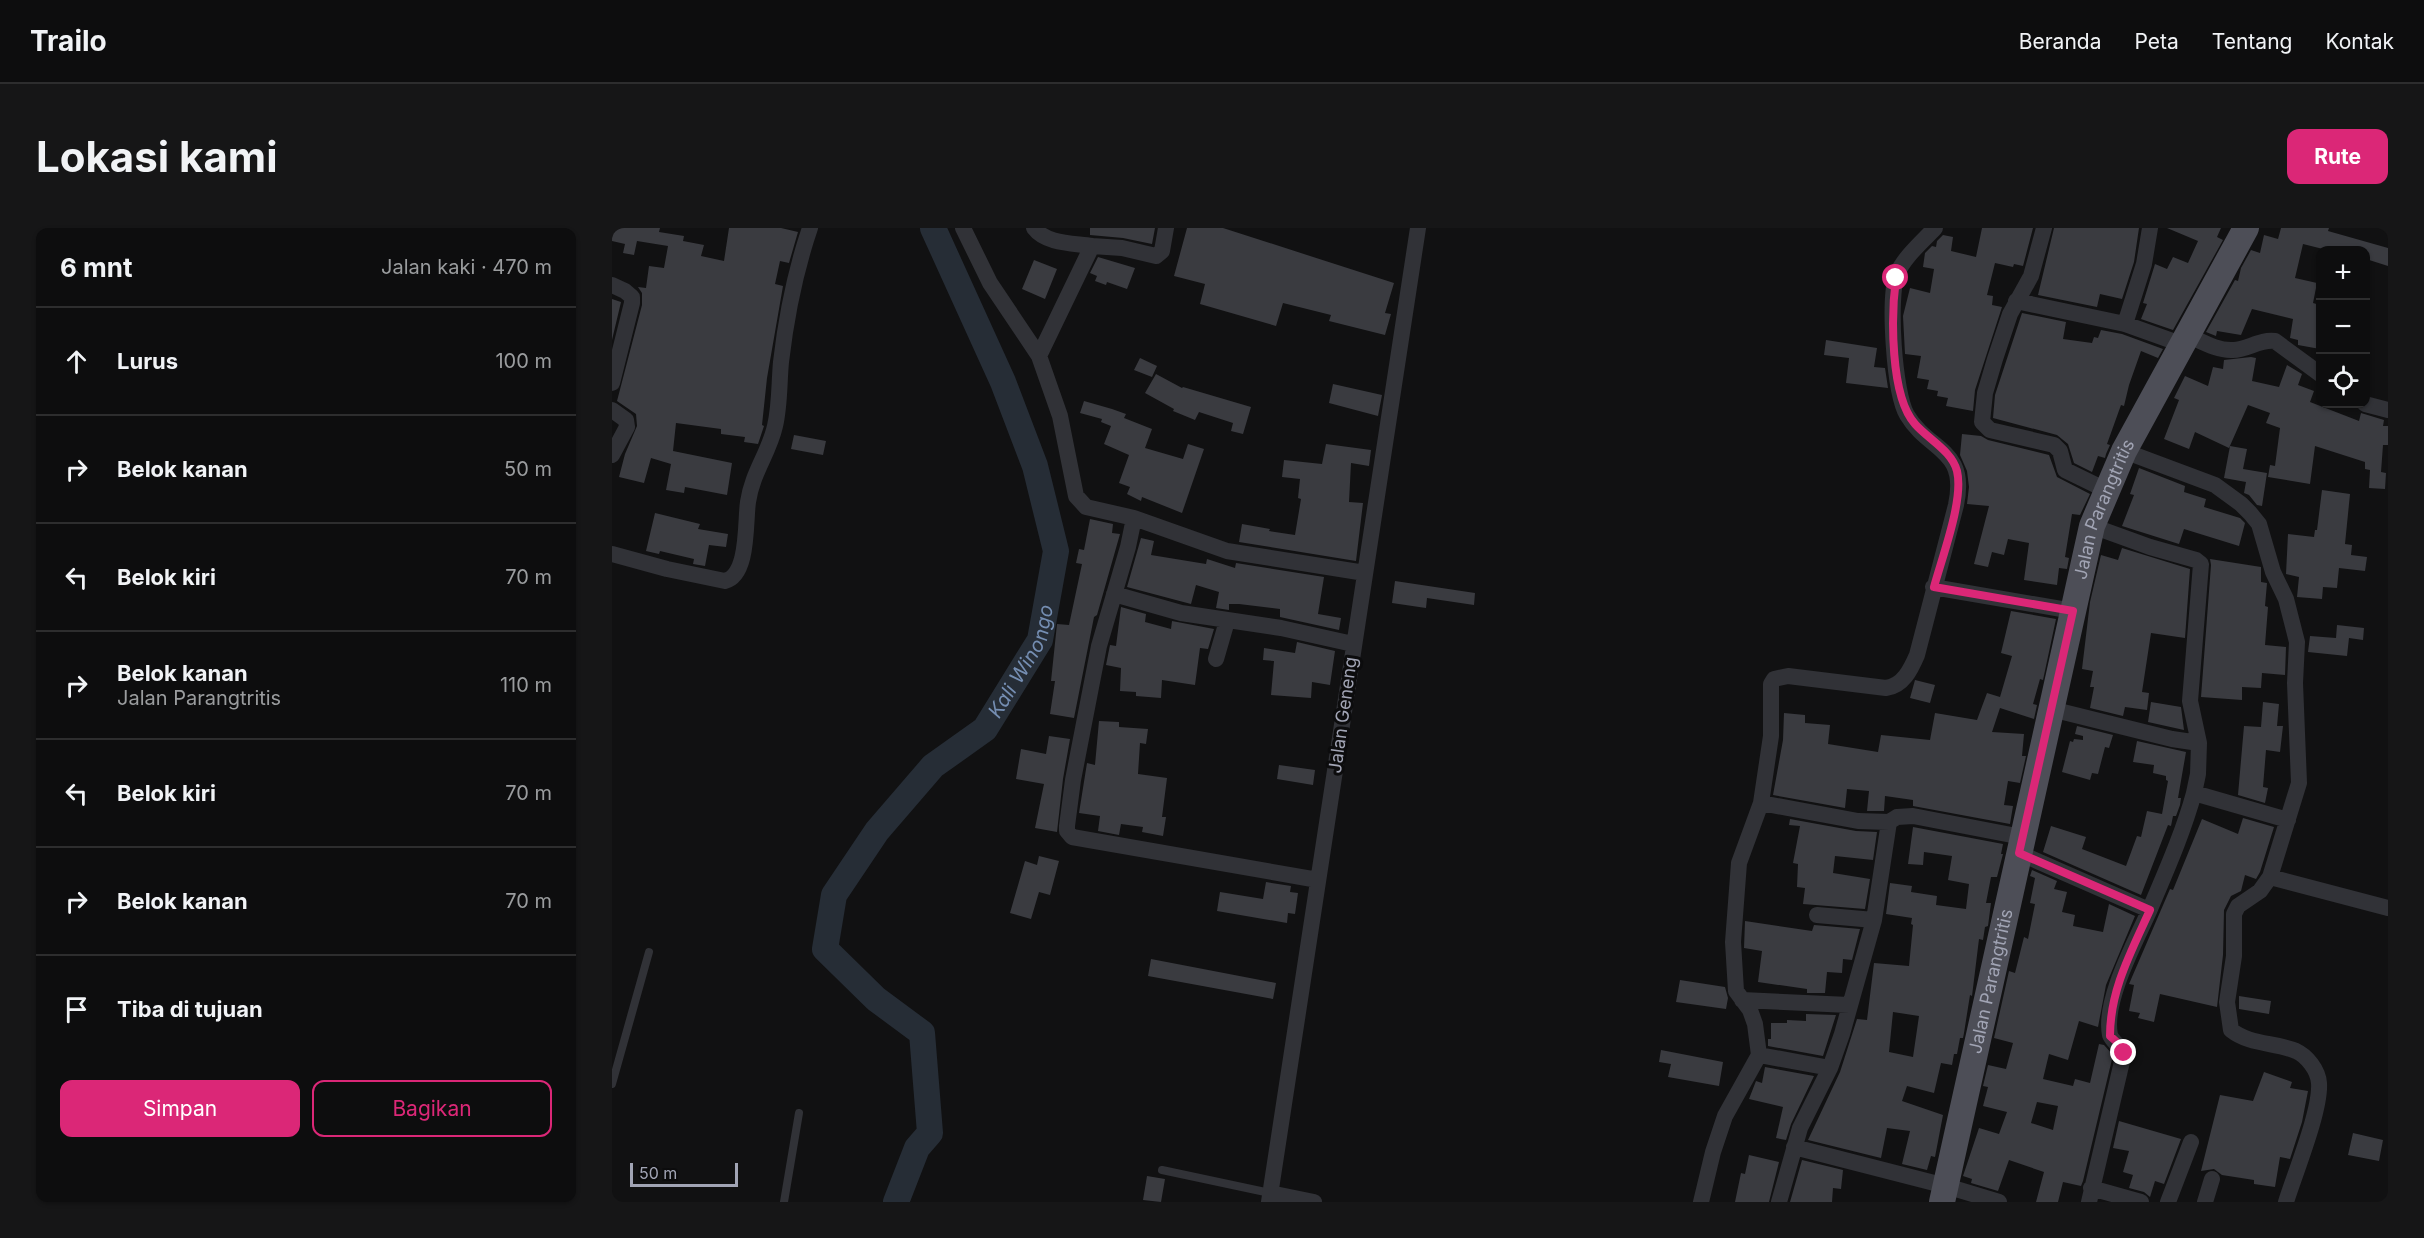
<!DOCTYPE html>
<html lang="id">
<head>
<meta charset="utf-8">
<style>
	:root { --surface:#0d0d0e; --page:#161617; --text:#f1f3f6; --muted:#9a9c9e; --line:#2d2d2e; --accent:#db2777 }
	body { margin:0; font-family:Inter,sans-serif; background:var(--page); color:var(--text) }
	.controls { position:absolute; right:18px; top:18px; display:grid; overflow:hidden; border-radius:12px; box-shadow:0 2px 4px #0004 }
	.controls button { width:54px; height:54px; display:grid; place-items:center; padding:0; border:0; border-bottom:2px solid var(--line); background:var(--surface); color:var(--text); font:30px sans-serif }
	.scale { position:absolute; left:18px; bottom:15px; width:108px; box-sizing:border-box; padding-left:6px; border:3px solid #a1a4b4; border-top:0; font-size:16px; line-height:21px; white-space:nowrap; color:#a1a4b4; -webkit-text-stroke:4px #0c0c0d; paint-order:stroke }
	.stop { position:absolute; width:18px; height:18px; margin:-14px; border:4px solid #db2777; border-radius:50%; background:#fff }
	.stop.end { background:#db2777; border-color:#fff; box-shadow:0 2px 6px #0008 }
	.list { margin:0; padding:0; list-style:none }
	h2 { display:flex; justify-content:space-between; align-items:center; height:78px; margin:0; padding:0 24px; font-size:26px }
	h2 small { font-size:20px; font-weight:400; color:var(--muted) }
	.list li { display:grid; grid-template-columns:39px 1fr auto; gap:18px; align-items:center; box-sizing:border-box; height:108px; padding:0 24px; border-top:2px solid var(--line) }
	.list b { display:block; font-size:22px; white-space:nowrap }
	.list p { margin:0; font-size:20px; white-space:nowrap; color:var(--muted) }
	.list em { font-size:20px; font-style:normal; color:var(--muted) }
	.actions { display:flex; gap:12px; padding:18px 24px }
	.actions a { flex:1; padding:14px 0; border:2px solid var(--accent); border-radius:12px; text-align:center; font-size:21px; color:var(--accent) }
	.actions .main { background:var(--accent); color:#fff }
	.icon { flex:none; width:33px; height:33px; fill:none; stroke:currentColor; stroke-width:2; stroke-linecap:round; stroke-linejoin:round }
	.map { position:relative; flex:none; width:1776px; height:974px; overflow:hidden; border-radius:12px }
	header { display:flex; align-items:center; gap:36px; box-sizing:border-box; height:84px; padding:0 30px; background:var(--surface); border-bottom:2px solid var(--line) }
	header strong { font-size:28px }
	nav { display:flex; gap:33px; margin-inline-start:auto; font-size:21px }
	.intro { display:flex; align-items:center; justify-content:space-between; box-sizing:border-box; height:144px; padding:0 36px }
	h1 { margin:0; font-size:42px }
	.button { padding:15px 27px; border-radius:12px; background:var(--accent); color:#fff; font-size:21px; font-weight:700 }
	main { display:flex; gap:36px; padding:0 36px }
	aside { flex:1; background:var(--surface); border-radius:12px; box-shadow:0 2px 4px #0004 }
	.map>svg:first-child { display:block }
	.lines { fill:none; stroke-linecap:round; stroke-linejoin:round }
	.river { stroke:#262d36; stroke-width:26 }
	.building { fill:#3a3b40; fill-rule:evenodd }
	.service { stroke:#313237; stroke-width:8 }
	.minor { stroke:#313237; stroke-width:16 }
	.primary { stroke:#4d4e57; stroke-width:26 }
	.route { stroke:#db2777; stroke-width:8 }
	.labels { text-anchor:middle; stroke-width:6; stroke-linejoin:round; paint-order:stroke }
	.street-label { font-size:18px; fill:#a1a4b4; stroke:#0c0c0d }
	.water-label { font-size:20px; font-style:italic; fill:#758eb2; stroke:#0c0c0d }
</style>
</head>
<body>
<header>
<strong>Trailo</strong>
<nav><a>Beranda</a><a>Peta</a><a>Tentang</a><a>Kontak</a></nav>
</header>
<div class="intro"><h1>Lokasi kami</h1><a class="button">Rute</a></div>
<main>
<aside>
<h2>6 mnt<small>Jalan kaki · 470 m</small></h2>
<ul class="list">
<li><svg class="icon" aria-label="ahead" viewBox="0 0 24 24"><path d="M12 20V5M6 11l6-6 6 6"/></svg><div><b>Lurus</b></div><em>100 m</em></li>
<li><svg class="icon" aria-label="right" viewBox="0 0 24 24"><path d="M7 20v-9h11M14 6l5 5-5 5"/></svg><div><b>Belok kanan</b></div><em>50 m</em></li>
<li><svg class="icon" aria-label="left" viewBox="0 0 24 24"><path d="M17 20v-9H6M10 6l-5 5 5 5"/></svg><div><b>Belok kiri</b></div><em>70 m</em></li>
<li><svg class="icon" aria-label="right" viewBox="0 0 24 24"><path d="M7 20v-9h11M14 6l5 5-5 5"/></svg><div><b>Belok kanan</b><p>Jalan Parangtritis</p></div><em>110 m</em></li>
<li><svg class="icon" aria-label="left" viewBox="0 0 24 24"><path d="M17 20v-9H6M10 6l-5 5 5 5"/></svg><div><b>Belok kiri</b></div><em>70 m</em></li>
<li><svg class="icon" aria-label="right" viewBox="0 0 24 24"><path d="M7 20v-9h11M14 6l5 5-5 5"/></svg><div><b>Belok kanan</b></div><em>70 m</em></li>
<li><svg class="icon" aria-label="arrive" viewBox="0 0 24 24"><path d="M6 21V4h12l-3 4 3 4H6"/></svg><div><b>Tiba di tujuan</b></div></li>
</ul>
<div class="actions"><a class="main">Simpan</a><a>Bagikan</a></div>
</aside>
<div class="map">
<svg width="1776" height="974" viewBox="0 0 1776 974">
	<rect width="100%" height="100%" fill="#111112"/>
	<g class="lines">
		<!-- river -->
		<path class="river" id="s1" d="M284,974L305,920L318,905L310,805L264,771L213,721L222,667L265,603L321,538L373,501L428,412L444,323L423,238L391,154L321,0"/>
	</g>
	<!-- building -->
	<path class="building" d="M0,0H48L47,4L72,8L71,13L92,17L89,28L112,33L117,0H169L186,4L177,35L168,33L163,56L171,58L155,150L150,197L152,198L146,216L132,214L133,209L109,206V201L64,195L61,223L120,235L115,267L73,259L72,265L54,262L59,236L39,230L32,255L7,249L13,226L25,198L24,186L5,173L30,77V65L26,59L34,60L37,38L52,40L56,18L25,13L22,27L11,25L13,16L0,13Z
		M478,0H543L540,16L511,10L478,7Z
		M575,0H611L782,55L773,85L779,86L773,107L717,93L719,87L671,75L664,98L588,76L593,56L562,48Z
		M1370,0H1421L1411,38L1402,36L1401,39L1383,35L1375,67L1381,68L1380,77L1390,79L1363,162L1361,183L1334,178L1336,170L1325,168L1326,163L1315,161L1317,152L1305,150L1309,128L1293,126L1291,88L1298,60L1318,65L1322,41L1311,39L1313,25L1320,18L1324,19L1325,13L1331,7L1341,9L1339,23L1364,29Z
		M1442,0H1527L1522,34L1510,71L1488,66L1485,79L1426,67Z
		M1555,0H1609L1605,9L1611,12L1561,102L1529,91L1535,76L1531,75L1543,36L1555,41L1561,29L1576,35L1586,13Z
		M1669,0H1717L1716,3L1723,5L1776,20V38L1754,31V22H1715L1691,16L1683,50L1705,55L1701,75L1708,77V121L1686,117V112L1678,110L1681,91L1640,81L1629,107L1605,103L1604,108L1594,104L1623,52L1626,53L1629,40L1639,22L1648,25L1652,7L1666,11Z
		M486,29L523,40L515,61L495,54L494,57L483,53L485,48L478,45Z
		M422,32L445,41L433,71L410,61Z
		M0,71L9,74L0,112Z
		M1410,85L1454,94L1451,111L1480,115L1482,109L1486,110L1489,102L1510,106L1551,121L1546,130L1529,123L1517,157L1512,178L1509,177L1495,216L1498,217L1494,226L1493,230L1486,228L1480,244L1462,235L1456,216L1445,207L1381,190L1383,167Z
		M1214,112L1265,120L1262,139L1273,140L1276,160L1234,155L1237,130L1212,127Z
		M1639,129L1644,130L1640,153L1667,159L1675,137L1690,146L1686,157L1702,163L1698,174L1747,193L1749,185L1772,192L1771,198H1776V217H1771L1769,244L1774,245L1773,261L1757,260L1758,242L1753,241V234L1703,218L1698,256L1656,249L1658,237L1663,238L1668,200L1654,195L1658,185L1636,177L1617,220L1583,204L1577,221L1552,211L1567,172L1562,170L1573,148L1596,158L1601,139L1611,141L1612,132Z
		M528,130L545,138L540,149L522,142Z
		M544,146L570,160L571,159L639,179L631,206L619,203L621,195L587,184L583,192L561,183L562,181L533,165Z
		M721,156L770,167L766,188L717,175Z
		M472,173L500,181L514,186L512,190L540,201L533,220L571,231L576,216L592,221L570,285L530,269L529,273L515,266L518,259L507,255L517,227L492,216L499,198L489,194L490,191L468,185Z
		M1350,206L1369,208L1376,212L1437,227L1445,249L1478,266L1468,287L1460,286L1453,329L1457,330L1455,341L1447,340L1445,357L1412,352L1417,315L1396,311L1392,327L1380,324L1376,339L1362,336L1377,278L1355,276L1357,259L1355,243L1348,227Z
		M182,207L214,213L211,227L179,221Z
		M714,216L759,222L757,238L739,235L737,274L751,275L744,333L627,314L630,296L658,301L657,303L683,307L689,271L686,270L688,251L670,249L672,232L710,236Z
		M1618,218L1635,221L1631,241L1655,245L1650,278L1645,277L1637,267L1632,265L1634,254L1612,250Z
		M1527,240L1573,258L1572,264L1594,271L1592,279L1628,290L1633,295L1627,318L1572,301L1567,316L1510,298L1522,267L1518,266Z
		M1710,262L1738,266L1733,316L1740,317L1739,327L1755,329L1753,343L1727,340L1725,360L1711,359L1710,371L1685,369L1687,349L1674,346L1676,306L1702,309L1703,302H1705Z
		M43,285L88,296L86,301L116,306L114,319L97,317L93,338L81,336L82,331L48,323L47,326L34,323Z
		M478,291L501,296L500,305L508,306L485,387L482,389L462,490L438,486L443,453H439L445,396L457,397L470,336L464,335L467,321L472,322Z
		M529,310L542,313L539,327L594,336L595,331L623,340L624,335L712,349L706,386L729,390L727,402L668,389V381L627,376H617V382L604,380L607,364L584,357L579,376L515,359Z
		M1510,320L1578,341L1573,410L1539,405L1530,464L1537,465L1535,482L1513,479L1511,488L1478,480L1482,459H1478L1481,443L1470,441L1478,374L1489,327L1506,332Z
		M1598,331L1649,339V354L1655,355L1653,378L1656,379L1653,417L1674,419L1673,447L1650,445L1649,460L1630,459V472L1589,469L1599,337Z
		M783,353L863,365L862,377L815,370L814,380L780,375Z
		M509,379L534,386L533,394L559,401L560,393L602,401L596,421L588,420L583,457L550,452L549,470L524,468V464L508,463L509,440L494,437L498,417L504,418Z
		M1399,383L1444,391L1431,452L1428,451L1421,476L1425,477L1422,491L1388,480L1380,504L1412,506L1410,528H1414L1408,555L1396,553L1392,577L1401,578L1398,596L1301,578V572L1273,568L1272,583H1255L1257,563L1235,561L1233,580L1161,567L1171,512L1172,485L1193,487V495L1218,497L1216,516L1266,524L1269,507L1318,512L1323,485L1365,492L1375,465L1388,469L1400,428L1389,425Z
		M1725,397L1752,400L1751,412L1737,410L1735,428L1696,424L1698,408L1724,410Z
		M685,414L723,423L718,457L700,454L699,470L659,467L662,433L651,432L652,420L683,425Z
		M1303,452L1323,457L1318,475L1298,470Z
		M1539,474L1569,479L1572,502L1536,494Z
		M1651,474L1667,476L1665,498H1671L1668,524L1654,522L1651,559L1656,560L1653,575L1626,567L1632,498L1649,499Z
		M487,493L507,494V499L536,501L534,516L528,515L526,546L555,550L550,589H554L551,608L530,604L531,599L509,596L507,607L486,603L488,588L467,585L475,535L483,537Z
		M1465,498L1501,507L1497,520L1493,519L1486,546L1480,545L1478,552L1450,544L1458,513L1461,514L1462,511L1471,512V508L1463,506Z
		M437,508L458,511L451,551L445,604L423,600L432,556L404,551L409,521L434,526Z
		M1525,513L1574,524L1566,570H1569L1568,577L1564,588H1561L1559,598L1556,597L1529,667L1431,624L1439,598L1474,609L1470,621L1514,638L1525,608L1529,609L1535,583L1550,586L1556,553L1554,552V548L1541,545L1542,537L1521,534Z
		M667,537L703,542L701,557L665,551Z
		M1631,590L1662,599L1648,644L1644,651L1633,647L1629,663L1619,668L1612,682L1611,727L1605,779L1548,766L1542,794L1526,790L1528,785L1517,783L1522,757L1517,756L1558,661L1561,662L1590,591L1626,606Z
		M1178,591L1244,603L1265,604L1261,632L1223,628L1221,645L1258,651L1253,681L1191,676L1193,660L1185,659L1186,636L1181,635L1188,598L1177,597Z
		M1301,599L1391,616L1389,626H1391L1385,649H1379L1374,675H1379L1376,698L1373,699L1371,712L1367,711L1360,768L1358,767L1352,805L1351,810H1348L1345,826H1342L1340,837L1329,835L1322,865L1295,858L1290,873L1331,887L1323,929L1319,928L1315,942L1290,936L1298,903L1275,900L1269,930L1196,912L1228,844L1245,791L1255,792L1262,735L1297,738L1301,697L1299,696L1300,690L1274,686L1278,655L1300,658L1299,664L1325,668L1324,677L1354,681L1357,656L1336,652L1340,628L1312,624L1311,637L1296,636ZM1281,784L1307,788L1301,829L1277,824Z
		M427,628L447,633L438,667L427,664L419,691L398,685L413,633L425,637Z
		M1420,642L1445,653L1442,661L1455,664L1450,684L1463,687L1461,698L1491,704L1497,676L1523,688L1494,757L1486,799L1467,793L1456,832L1437,826L1431,851L1461,858L1463,851L1478,855L1487,816L1492,817L1501,827L1471,953L1469,958L1451,954L1446,974H1424L1432,944L1397,932L1386,963L1359,955L1360,951L1351,948L1367,900L1387,906L1395,884L1371,878L1376,859L1371,858L1376,837L1394,841L1401,815L1382,810L1397,743L1403,745L1412,709L1416,711L1423,676L1418,675L1423,650L1418,648ZM1425,874L1446,878L1441,902L1419,895Z
		M654,654L679,658L678,664L686,665L683,686L676,685L675,695L605,683L608,664L651,671Z
		M1133,693L1200,703L1202,697L1248,701L1240,732L1231,731L1230,745L1215,744L1213,765H1195V761L1146,754L1150,723L1132,720Z
		M539,731L664,755L661,771L536,748Z
		M1068,752L1113,759L1116,770L1114,781L1064,774Z
		M1627,768L1659,773L1657,786L1627,781Z
		M1194,786L1224,787L1211,828L1156,818V811H1159V795H1175V792L1194,793Z
		M1049,822L1111,834L1107,858L1056,849L1059,836L1047,834Z
		M1153,839L1202,848L1179,896L1174,912L1164,910L1171,879L1137,871L1144,853L1150,855Z
		M1652,844L1680,854L1678,860L1696,863L1690,894L1678,931L1668,929L1663,959L1642,956V952L1610,947L1602,941L1589,943L1608,867L1641,873Z
		M1507,893L1569,911L1552,956L1543,953L1538,969L1532,964L1517,960L1521,947L1511,944L1517,923L1501,920Z
		M1741,905L1771,912L1767,933L1736,927Z
		M1137,927L1167,934L1157,974H1123L1129,945L1133,946Z
		M1190,932L1231,942L1229,961L1221,960L1220,974H1178Z
		M535,948L553,951L549,974L531,972Z"/>
	<g class="lines">
		<!-- service -->
		<path class="service" d="M0,856L37,724
			M550,942L658,965
			M172,974L187,885"/>
		<!-- minor -->
		<path class="minor" d="M351,0L378,55L427,128L448,188L464,268L474,279L522,290
			M422,0C434,16 461,15 480,18
			M1432,0L1419,48L1398,86L1383,131L1373,165L1370,194L1378,202L1442,217L1448,223L1453,242L1494,262
			M0,57L13,63L20,69V75L0,155
			M1404,73L1513,96L1569,116
			M1513,96L1532,36L1538,0
			M1575,107C1589,113 1605,123 1621,122C1635,122 1648,111 1663,113L1708,146
			M427,128L480,18L510,20L544,28L550,23L554,0
			M1753,176L1776,182
			M0,182L14,192L15,199L0,227
			M1512,223L1603,257L1629,276L1638,285L1647,296L1661,344L1674,371L1685,414L1683,455L1687,555L1658,649L1648,663L1626,678L1622,686V728L1615,774L1619,802C1638,817 1662,814 1684,823C1695,828 1706,842 1707,855C1709,882 1683,945 1674,974
			M1480,298L1538,319L1584,332L1589,336L1578,473L1587,515L1586,546L1582,565L1676,592
			M0,326L55,341L113,353C137,347 133,294 136,274C140,245 157,225 163,198C168,177 167,155 169,134C174,91 184,41 198,0
			M1321,359L1461,383
			M502,366L569,385L669,400L741,416
			M604,431L615,393
			M1439,481L1560,511L1587,515
			M1149,575L1246,593L1277,594
			M1407,625L1537,682
			M1658,649L1776,680
			M706,652L460,609L455,603V598L461,552L487,418L516,319L522,290L615,323L753,345
			M1205,687L1262,692
			M1130,772L1237,777
			M1147,827L1218,840
			M1182,919L1334,958L1387,974
			M1479,960L1529,974
			M658,965L702,974
			M657,974L806,0
			M1089,974L1101,924L1113,888L1147,827L1143,796L1138,782L1124,763L1121,714L1127,635L1149,575L1159,508V456L1162,451L1176,448L1274,460C1291,458 1299,441 1305,427L1344,277C1356,220 1317,224 1295,187C1282,165 1276,70 1285,46C1292,29 1310,14 1323,0
			M1167,974L1188,900L1218,840L1230,806L1262,692L1277,594L1285,589L1301,588L1410,609
			M1477,974L1512,825C1508,818 1500,813 1498,807C1491,772 1524,713 1538,681C1554,643 1571,605 1582,565
			M1556,974L1579,914
			M1593,974L1600,951"/>
		<!-- primary -->
		<path class="primary" id="s2" d="M1330,974L1480,298L1512,223L1634,0"/>
	</g>
	<g class="lines">
		<!-- route -->
		<path class="route" d="M1284,50C1279,87 1278,168 1303,196C1316,211 1340,223 1345,243C1352,272 1330,329 1322,359L1461,383L1407,625L1538,682C1519,724 1498,762 1498,808L1507,816L1512,825"/>
	</g>
	<g class="labels">
		<!-- street labels -->
		<g class="street-label">
			<text dy="6" stroke="none"><textPath href="#s2" startOffset="712">Jalan Parangtritis</textPath></text>
			<text transform="translate(731 487) rotate(-82)" y="6">Jalan Geneng</text>
			<text dy="6" stroke="none"><textPath href="#s2" startOffset="226">Jalan Parangtritis</textPath></text>
		</g>
		<!-- water labels -->
		<g class="water-label">
			<text dy="7" stroke="none"><textPath href="#s1" startOffset="666">Kali Winongo</textPath></text>
		</g>
	</g>
</svg>
<div class="controls">
<button>+</button>
<button>−</button>
<button><svg class="icon" aria-label="locate" viewBox="0 0 24 24"><circle cx="12" cy="12" r="6"/><path d="M12 2v4M12 18v4M2 12h4M18 12h4"/></svg></button>
</div>
<div class="scale">50 m</div>
<div class="stop" style="left:1284px;top:50px"></div>
<div class="stop end" style="left:1512px;top:825px"></div>
</div>
</main>
</body>
</html>
